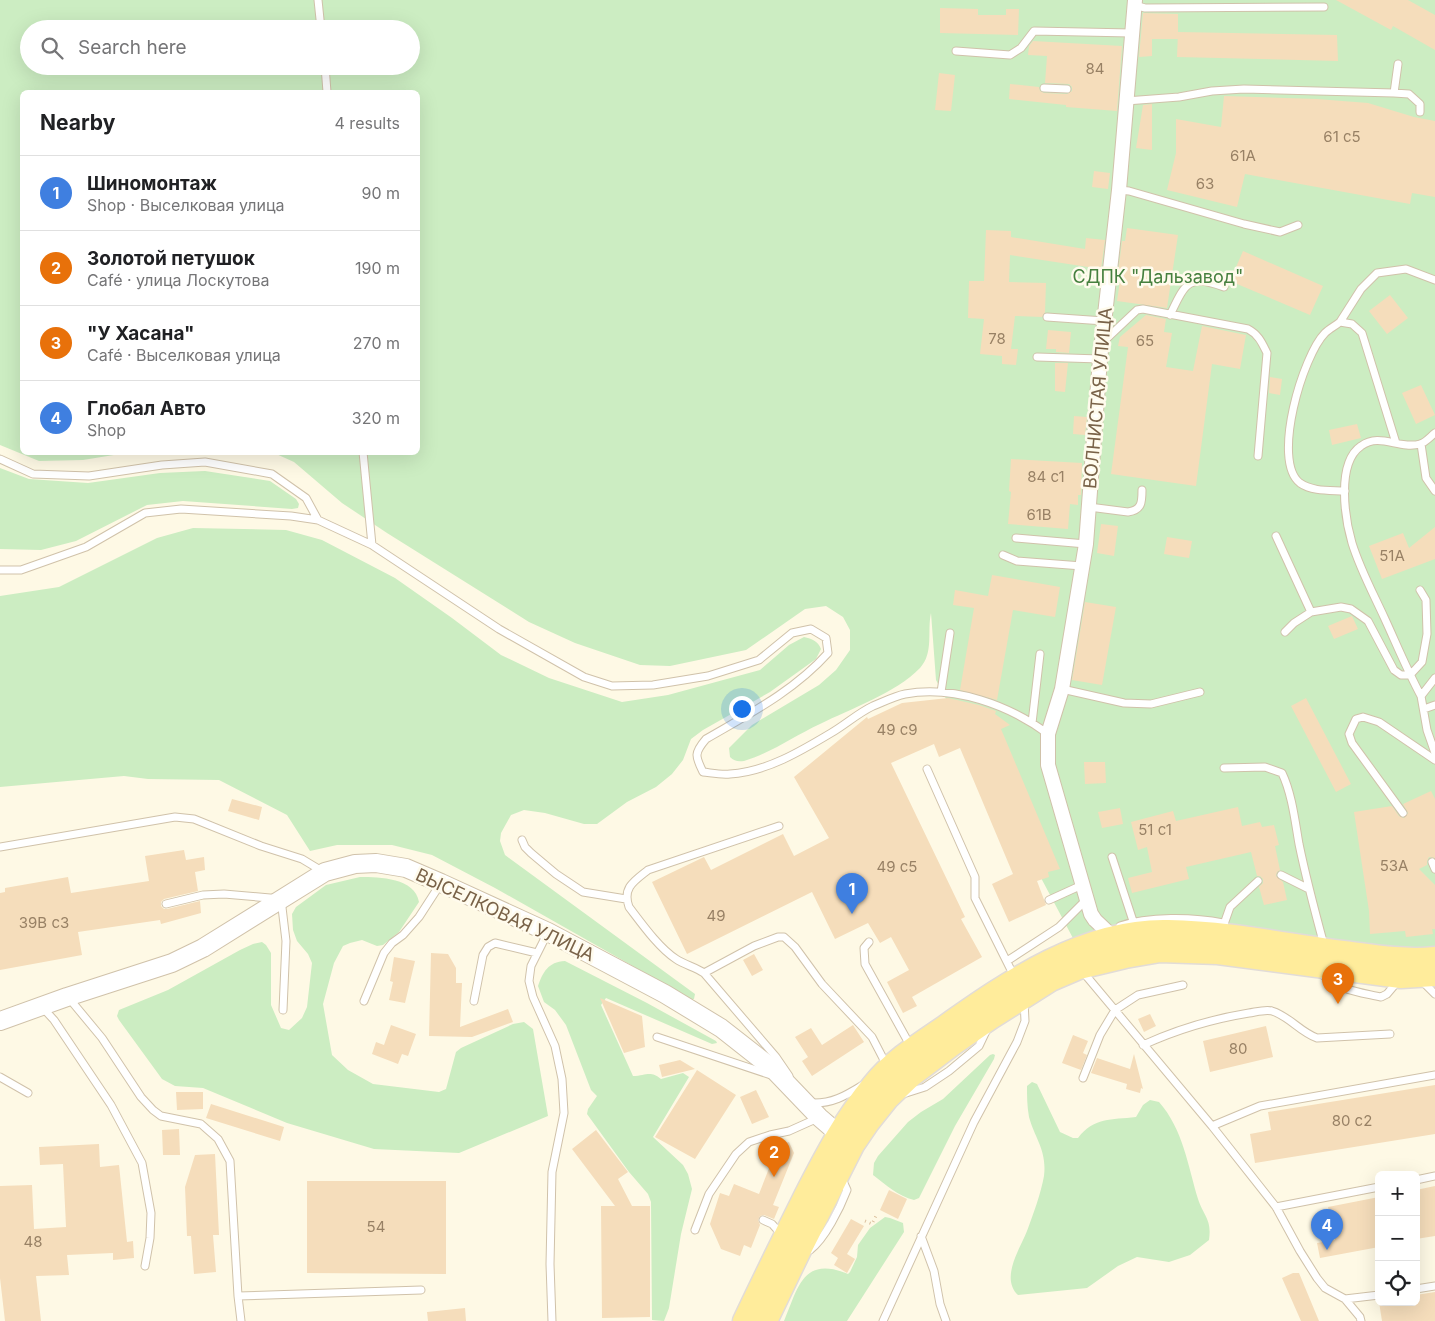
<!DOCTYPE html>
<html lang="en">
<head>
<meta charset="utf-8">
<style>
	:root { --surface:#fff; --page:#f2f2f2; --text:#202124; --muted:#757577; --line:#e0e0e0; --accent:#7e4f32 }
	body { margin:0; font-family:Inter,sans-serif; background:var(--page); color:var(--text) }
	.controls { position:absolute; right:15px; bottom:15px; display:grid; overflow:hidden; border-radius:8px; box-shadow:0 5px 20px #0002 }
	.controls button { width:45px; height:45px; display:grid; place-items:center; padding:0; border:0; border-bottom:1px solid var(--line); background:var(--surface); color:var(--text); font:25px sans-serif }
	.you { position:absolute; left:741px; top:708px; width:18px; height:18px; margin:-12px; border:4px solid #fff; border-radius:50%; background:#1a73e8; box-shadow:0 0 0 8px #1a73e833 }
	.badge { display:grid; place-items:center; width:32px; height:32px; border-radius:50%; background:var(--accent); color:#fff; font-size:16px; font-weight:700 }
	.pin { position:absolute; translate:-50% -41px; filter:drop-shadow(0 1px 2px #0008) }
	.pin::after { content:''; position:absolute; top:26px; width:18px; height:15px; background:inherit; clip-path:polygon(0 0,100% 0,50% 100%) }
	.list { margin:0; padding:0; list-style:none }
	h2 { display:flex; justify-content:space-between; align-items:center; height:65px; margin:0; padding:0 20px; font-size:21px }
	h2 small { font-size:16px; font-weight:400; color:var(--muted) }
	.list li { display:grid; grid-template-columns:32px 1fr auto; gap:15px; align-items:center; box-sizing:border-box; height:75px; padding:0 20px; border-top:1px solid var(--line) }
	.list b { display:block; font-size:19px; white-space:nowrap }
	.list p { margin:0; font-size:16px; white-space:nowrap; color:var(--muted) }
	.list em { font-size:16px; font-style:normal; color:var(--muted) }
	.icon { flex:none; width:28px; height:28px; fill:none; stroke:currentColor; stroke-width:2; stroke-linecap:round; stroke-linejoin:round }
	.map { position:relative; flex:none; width:1435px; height:1321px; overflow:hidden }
	.search { position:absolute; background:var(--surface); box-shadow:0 5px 20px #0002; left:20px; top:20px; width:400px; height:55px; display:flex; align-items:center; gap:12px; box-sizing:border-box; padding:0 18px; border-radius:28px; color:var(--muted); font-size:19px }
	.panel { position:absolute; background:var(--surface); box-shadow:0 5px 20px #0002; left:20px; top:90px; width:400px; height:365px; border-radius:8px }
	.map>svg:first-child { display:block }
	.green { fill:#ccedc2; fill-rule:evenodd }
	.building { fill:#f5ddbb }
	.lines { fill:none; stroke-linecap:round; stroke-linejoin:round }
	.service-casing { stroke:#d0c2aa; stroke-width:9 }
	.minor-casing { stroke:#d0c2aa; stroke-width:16 }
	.tertiary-casing { stroke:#d0c2aa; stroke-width:20 }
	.primary-casing { stroke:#e2dcd7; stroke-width:25 }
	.path { stroke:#dbc09e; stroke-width:3; stroke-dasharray:1 4; stroke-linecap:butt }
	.service { stroke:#fff; stroke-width:7 }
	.minor { stroke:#fff; stroke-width:14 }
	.tertiary { stroke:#fff; stroke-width:18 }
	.primary { stroke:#ffec9b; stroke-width:22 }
	.labels { text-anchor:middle; stroke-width:5; stroke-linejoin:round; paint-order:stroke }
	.number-label { font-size:15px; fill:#988165 }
	.park-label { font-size:18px; fill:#46803f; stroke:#fffbed }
	.street-label { font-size:18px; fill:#796248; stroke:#fffbed }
</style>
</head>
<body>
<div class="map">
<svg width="1435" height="1321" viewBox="0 0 1435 1321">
	<rect width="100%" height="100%" fill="#fef9e5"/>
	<!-- green -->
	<path class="green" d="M0,0H1435V955L1075,942L936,680L931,613C927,631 934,653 920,668C896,693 850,709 820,724C794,736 771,753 744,761C738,762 734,761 730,757L729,748L752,725L819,685L836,670L850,650V630L843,617L826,606L805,609L746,650L670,666L640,665L575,643L529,622L387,533L342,503L294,462L274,453L418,452V92H22V452L126,453L83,460L39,461L0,445ZM29,29H411V66H29Z
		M0,468L29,479L88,483L160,473L205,471L270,481L296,499L299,504L298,508L292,509L183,501L147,505L76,541L41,550L0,549Z
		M193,528L286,530L322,540L395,578L452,618L501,655L549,678L622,702L668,695L760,670L789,645L804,637C812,639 818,641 821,649L816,659L770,692L703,730L691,739L683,760L672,774L656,787L627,802L597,824H584L545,813L524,810L511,815L501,833L500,841L505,855L695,994L694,999H691L495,888L432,855L392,845H337L310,851L287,815L219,780L148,779L124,776L0,787V596L59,587L157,538Z
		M360,877C380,877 415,878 419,902L399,932L383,945L377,946L362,940L350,943L343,946L334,963L323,1004L332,1055L348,1070L373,1084L439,1092L446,1089L456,1052L461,1048L513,1024L524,1022L533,1029L548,1116L459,1153L374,1149L287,1123L203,1088L175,1086L162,1079L119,1020L117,1016L119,1010L168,990L240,950L253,944L262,942L266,945L271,953V1005L281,1028L289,1030L302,1018L307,1007L312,963L308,954L297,941L293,930L292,914L296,907L326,885Z
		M565,961L647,1003L716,1041L717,1043L712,1044L606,998L601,1005L633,1076C646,1076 650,1070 661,1079L683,1073L689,1077L653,1137L683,1165L688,1174L692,1189L681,1234L669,1308L664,1321L652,1320L651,1202L648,1194L629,1172L587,1114L588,1109L597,1096L591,1090L566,1025L555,1010L544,1002L538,986C543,972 548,962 565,961Z
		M993,1054L995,1055L994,1059L955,1126L919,1198L914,1200C898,1196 886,1185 873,1175L874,1163L878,1156L908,1122L921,1112L943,1099L990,1055Z
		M1032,1082L1037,1084L1060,1132L1073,1138H1078C1094,1117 1111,1120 1136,1117L1143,1105L1150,1100L1159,1102C1183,1129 1188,1166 1198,1199C1204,1217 1212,1219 1209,1240L1190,1255L1169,1262L1137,1257L1118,1266L1087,1288L1018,1295C1000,1278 1020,1249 1027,1231C1033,1215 1041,1193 1044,1176C1047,1150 1035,1139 1029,1117C1027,1106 1027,1096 1027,1086Z
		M885,1217L890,1218L903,1223L904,1232L847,1321H784C798,1288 803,1255 848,1274L850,1272L857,1257L858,1245L870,1228Z"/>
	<!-- building -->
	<path class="building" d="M1336,0H1408L1435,15V50L1393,26L1391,30Z
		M940,8L978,9V15H1006V9H1019L1018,35L940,33Z
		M1143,13L1178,14V39H1152V56L1139,57Z
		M1178,32L1337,35L1338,61L1177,57Z
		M1033,41L1122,46L1117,111L1066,107V105L1009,99L1010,84L1039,87L1040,91L1044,93L1067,94L1072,91V87L1069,84L1045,83L1047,56L1028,55L1029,46Z
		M939,73L955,75L951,111L935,110Z
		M1224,96L1317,99L1368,103L1414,117L1435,121V197L1412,193L1410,204L1245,174L1237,207L1167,190L1176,153V119L1221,127Z
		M1152,104V150L1136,148L1143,105Z
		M1094,171L1110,173L1108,189L1092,187Z
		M1127,228L1178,235L1167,308L1117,301L1121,274H1118L1122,241H1125Z
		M986,230L1011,231V237L1085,249L1086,238L1105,240L1101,269L1010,255L1009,282L1046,283L1045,312L1042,317L1015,316L1011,349H1018L1016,365L1002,364V356L980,354L984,319L968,318L969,281H984Z
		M1243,251L1323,286L1310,315L1230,281Z
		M1390,295L1408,318L1387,334L1369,311Z
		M1146,315L1166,319L1164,332L1172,333L1166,367L1193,371L1202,326L1246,335L1240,369L1212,364L1196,486L1111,474L1128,347L1118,346L1120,337Z
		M1048,330L1071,332L1069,353L1056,352V349H1046Z
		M1055,363H1068L1065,392L1055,391Z
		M1270,377L1282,379L1280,395L1269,393Z
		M1421,385L1435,415L1416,424L1402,393Z
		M1074,416L1087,417L1085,435L1073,434Z
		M1357,424L1361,438L1332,445L1329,430Z
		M1011,459L1082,463L1081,495H1078V505L1070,504L1068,529L1008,524L1011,492L1009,491Z
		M1101,524L1118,526L1114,556L1097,553Z
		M1435,527V559L1382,579L1369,546L1403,533L1409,548Z
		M1167,537L1192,541L1189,558L1164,554Z
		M992,575L1060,587L1055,617L1013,610L997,700L960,690L974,608L953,605L955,590L988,596Z
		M1085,602L1116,607L1102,685L1072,680Z
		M1352,616L1358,629L1334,639L1328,626Z
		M948,698L979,705L996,711L995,714L1010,725L1001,729L1060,869L1048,872L1049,877L1037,881L1046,905L1009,922L992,884L1013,874L960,748L939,757L934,744L891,763L965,917L961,919L982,957L912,997L917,1006L903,1013L887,982L909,970L891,937L880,943L868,923L835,939L812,892L687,954L652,882L704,857L711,870L783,834L794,856L829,838L794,777L867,717L868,719L902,703Z
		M1306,698L1351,784L1336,792L1291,706Z
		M1084,762H1105L1106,783L1085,784Z
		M1431,791L1435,799V858L1429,857L1427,861V865L1419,869L1435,885V929H1432L1433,934L1406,937L1405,931L1370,934L1369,911L1354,812L1392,806L1399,816L1404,818L1408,813L1403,804Z
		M232,799L262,807L259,820L228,811Z
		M1238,807L1242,826L1260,822L1262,827L1274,825L1279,845L1275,846L1280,870L1277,872L1276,876L1283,882L1287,900L1264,905L1259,887L1263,883V879L1260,876H1257L1251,852L1186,867L1189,879L1132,893L1128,878L1152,872L1147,847L1138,850L1131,822L1173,811L1176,821Z
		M1120,808L1123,824L1102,828L1098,812Z
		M184,850L186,860L204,857L205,870L195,872L198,891L164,899L161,902V906L164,909H167L200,901L201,913L161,924L160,920L78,932L82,955L0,970V893L5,892V888L68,877L71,893L149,881L145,856Z
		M431,953L448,954L456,968V983H462L460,1027L508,1009L513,1022L472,1037L429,1036Z
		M754,954L763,970L752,976L743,960Z
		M394,957L415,961L405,1003L389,1000L393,982L390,981Z
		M600,998L642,1016L645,1047L624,1053Z
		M1150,1014L1156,1026L1144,1032L1138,1019Z
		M391,1025L416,1034L408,1056L402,1054L398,1064L372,1054L376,1042L384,1045Z
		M853,1025L864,1042L812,1076L802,1061L808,1057L795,1037L811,1028L822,1045Z
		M1266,1026L1273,1057L1210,1072L1203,1041Z
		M1073,1035L1088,1041L1083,1053L1087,1055L1081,1070L1062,1063Z
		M1134,1054L1143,1089L1141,1088L1140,1093L1126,1089L1127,1084L1091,1073L1097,1058L1130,1069Z
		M680,1060L695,1069L662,1077L659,1065Z
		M697,1070L736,1095L695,1159L655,1137Z
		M1435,1085V1134L1255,1163L1250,1134L1271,1130L1268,1112Z
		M756,1090L769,1117L752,1124L740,1097Z
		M176,1092H203V1109L177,1110Z
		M211,1104L284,1127L280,1141L206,1118Z
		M179,1129L180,1155H163L162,1130Z
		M596,1130L628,1172L618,1179L632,1206H650V1317L602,1318L601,1206H615L572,1149Z
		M789,1142L794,1153L773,1205L779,1207L774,1219L764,1215L760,1216L758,1220L760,1225L751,1248L744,1245L740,1256L721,1249L710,1224L720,1193L729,1196L734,1184L759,1194L773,1158L769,1148Z
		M99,1144L100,1167L119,1165L127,1242L133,1241L134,1258L113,1260V1253L67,1255L69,1275L36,1276L41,1321H5L0,1278V1186L32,1185L34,1229L66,1227L63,1164L40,1165L39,1147Z
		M215,1154L219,1235H213L216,1272L194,1274L191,1236H187L185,1187L195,1155Z
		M307,1181H446V1274L307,1273Z
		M1435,1186V1236L1416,1239V1190Z
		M889,1190L907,1199L898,1219L880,1210Z
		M1379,1197V1247L1320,1258L1317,1243L1335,1240L1328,1207Z
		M851,1219L864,1226L847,1254L855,1259L847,1273L834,1265L838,1258L831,1253Z
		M1293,1273H1299L1319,1321H1301L1282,1278Z
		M1435,1292V1321H1382L1379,1302H1416V1295Z
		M465,1308L466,1321H428L427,1312Z"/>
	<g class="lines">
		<defs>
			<path id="service" d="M318,0L321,29
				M1134,5L1145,8L1324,7
				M956,51L1010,55L1021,48L1034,31L1131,33
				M325,66L327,92
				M1044,88L1067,89
				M1394,93L1409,94L1420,104V112
				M1126,101L1179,97L1212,91L1244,89L1394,93L1398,64
				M1119,190L1129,191L1244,224L1280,232L1298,225
				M1170,315C1185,284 1188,273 1224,287
				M1047,317L1104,321
				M1340,322L1361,289L1377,273L1406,269L1435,280
				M1102,343L1137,310L1143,309L1248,329C1259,335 1262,343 1267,353L1258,456
				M1037,357L1100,359
				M1421,444L1426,478L1435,491
				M363,452L372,545
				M0,459L33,474L89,476L162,465L205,462L272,474L306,498L318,520
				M1345,491C1331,490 1313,492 1300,483C1271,461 1303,355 1325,333C1329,329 1335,326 1340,322L1352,324L1362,333L1396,443
				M1089,507L1128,512C1142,510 1142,502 1142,490
				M1276,536L1311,612
				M1016,538L1086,544
				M1003,555L1017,561L1082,566
				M0,570H21L86,547L145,513L181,509L291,516L318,520L372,545L499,629L584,677L612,686L653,685L708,676L759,660L792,633L811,629L826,638L828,653C794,691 749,714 706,739C694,753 695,756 703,772C712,773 721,775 730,774C766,772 801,751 831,733C845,725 858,713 873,706C883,702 895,696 905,694C954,685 1009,705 1048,734
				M1285,632L1294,623L1311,612L1341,607L1351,609L1368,621L1394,670L1401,675H1410L1422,662L1427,634L1426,600L1420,590
				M1435,678L1421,696L1427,730L1435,753
				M1062,689L1124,703L1151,704L1200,692
				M941,692L950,633
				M1421,696C1407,670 1396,643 1384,617C1373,593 1360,569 1352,543C1345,519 1336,463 1361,446C1380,432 1399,450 1420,444C1425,443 1430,437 1435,433
				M1424,709L1435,705
				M1032,723L1040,654
				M1224,768L1265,767L1282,773C1292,794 1295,821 1299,844C1306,878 1315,912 1324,945
				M927,769L975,877V898L1014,976
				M1403,813L1352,743L1349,734L1356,719L1363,717L1379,722L1435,760
				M779,826L648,870C634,881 622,888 629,907C642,924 659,948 676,959C685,965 695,967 704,973L776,1057L789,1076
				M522,840L525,847L531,853L556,874L583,892L626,899
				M0,847L175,817L194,819L261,846L302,859L322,871
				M1112,857L1133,921
				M1432,862L1435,869
				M1281,875L1309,889
				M1049,900L1082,885
				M166,904L203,895L224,894L281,899L286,941L283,1010
				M1120,926C1148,916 1194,917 1223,923
				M1223,927L1230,907L1258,881
				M548,932L531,966L529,981L533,997L555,1046L562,1079L564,1113L552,1172L550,1264L552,1321
				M869,942L864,948L865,964L911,1047
				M1007,961L1059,927L1086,900
				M1083,972L1212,1126L1276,1207L1300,1251L1317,1278L1325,1288L1345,1299L1379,1295
				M1320,972C1336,990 1359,992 1381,997L1387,994L1398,981
				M704,973L754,946L778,937H784L795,947L822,984L872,1037L887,1066
				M1422,981L1435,994
				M68,997L102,1038L141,1097L153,1110L161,1116L201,1124L218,1139L230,1161L238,1296L241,1321
				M364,1001L384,953L392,943L403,935L419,917L441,883
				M474,1001L483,955L488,947L495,943L537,953
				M43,1008L54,1020L111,1105L142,1163L151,1213L150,1238L145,1266
				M657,1037L771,1075
				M1143,1045C1178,1029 1212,1019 1249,1013C1256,1012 1266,1009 1272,1011C1289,1016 1300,1032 1317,1038L1390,1034
				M0,1077L28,1093
				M1083,1078L1100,1035L1115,1010L1138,995L1183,985
				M903,1094L925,1087L949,1071L979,1046L988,1027
				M811,1103C832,1104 845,1096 863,1085
				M1212,1126L1260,1106L1435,1075
				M1416,1180L1435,1176
				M1276,1207L1379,1187
				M763,1220L772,1224L782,1235
				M695,1230L709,1194L736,1154L749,1142L770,1135L789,1131L818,1118
				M921,1236L934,1271L940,1304L946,1321
				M806,1248L810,1250C825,1239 840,1208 847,1190L841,1177
				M1416,1289L1435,1286
				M238,1296L421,1290
				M1345,1299L1360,1317L1361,1321
				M883,1321L974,1122L1017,1042L1025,1021L1024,1001"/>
			<path id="minor" d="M1114,938L1095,920L1091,914L1048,765V734L1062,689L1086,544L1100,359L1119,190L1135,0"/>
			<path id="tertiary" d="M0,1021L67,997L172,963L203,948L325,872L355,864L376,863L406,868L441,883L548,932L665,994L721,1028L772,1068L819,1117L848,1142"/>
			<path id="primary" d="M744,1321C764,1279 785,1236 806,1194C826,1155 845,1119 873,1085C892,1061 919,1044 944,1027C1009,981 1085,929 1168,931C1227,932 1284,944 1343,952C1374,956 1404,961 1435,958
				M766,1321L802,1246L853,1145L868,1123L888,1098L911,1076L952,1045L991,1018L1051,980L1079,968L1125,957L1160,951L1218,953L1401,977L1435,975"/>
		</defs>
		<!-- service casing -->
		<use href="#service" class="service-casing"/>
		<!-- minor casing -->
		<use href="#minor" class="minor-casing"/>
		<!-- tertiary casing -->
		<use href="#tertiary" class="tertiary-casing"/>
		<!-- primary casing -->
		<use href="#primary" class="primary-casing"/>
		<!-- path -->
		<path class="path" d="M865,1221L872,1224L877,1214"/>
		<!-- service -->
		<use href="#service" class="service"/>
		<!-- minor -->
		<use href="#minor" class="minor"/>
		<!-- tertiary -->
		<use href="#tertiary" class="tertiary"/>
		<!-- primary -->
		<use href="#primary" class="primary"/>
	</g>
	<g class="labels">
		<!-- number labels -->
		<g class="number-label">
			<text x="1095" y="74">84</text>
			<text x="1342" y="142">61 с5</text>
			<text x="1243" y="161">61А</text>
			<text x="1205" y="189">63</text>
			<text x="997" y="344">78</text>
			<text x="1145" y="346">65</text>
			<text x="1046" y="482">84 с1</text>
			<text x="1039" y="520">61В</text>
			<text x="1392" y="561">51А</text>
			<text x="897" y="735">49 с9</text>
			<text x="1155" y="835">51 с1</text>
			<text x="1394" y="871">53А</text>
			<text x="897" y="872">49 с5</text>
			<text x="716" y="921">49</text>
			<text x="44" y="928">39В с3</text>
			<text x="1238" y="1054">80</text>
			<text x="1352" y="1126">80 с2</text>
			<text x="376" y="1232">54</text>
			<text x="33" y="1247">48</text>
		</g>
		<!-- park labels -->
		<g class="park-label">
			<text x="1158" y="283">СДПК "Дальзавод"</text>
		</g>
		<!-- street labels -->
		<g class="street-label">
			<text transform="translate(1098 398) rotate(-85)" y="6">ВОЛНИСТАЯ УЛИЦА</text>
			<text transform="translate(505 915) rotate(25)" y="6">ВЫСЕЛКОВАЯ УЛИЦА</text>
		</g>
	</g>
</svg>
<div class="controls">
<button>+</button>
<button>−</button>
<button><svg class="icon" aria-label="locate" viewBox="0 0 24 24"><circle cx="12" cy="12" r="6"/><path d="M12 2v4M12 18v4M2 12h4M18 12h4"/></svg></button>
</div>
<div class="you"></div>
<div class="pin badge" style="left:852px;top:914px;background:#3f7fe0">1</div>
<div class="pin badge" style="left:774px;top:1177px;background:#e8710a">2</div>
<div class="pin badge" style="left:1338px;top:1004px;background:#e8710a">3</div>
<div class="pin badge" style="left:1327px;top:1250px;background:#3f7fe0">4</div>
<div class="search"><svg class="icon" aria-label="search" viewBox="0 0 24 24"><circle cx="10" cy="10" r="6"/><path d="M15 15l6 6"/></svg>Search here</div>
<section class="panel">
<h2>Nearby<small>4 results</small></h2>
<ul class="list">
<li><span class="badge" style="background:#3f7fe0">1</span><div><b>Шиномонтаж</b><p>Shop · Выселковая улица</p></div><em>90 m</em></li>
<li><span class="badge" style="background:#e8710a">2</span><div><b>Золотой петушок</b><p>Café · улица Лоскутова</p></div><em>190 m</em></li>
<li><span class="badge" style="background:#e8710a">3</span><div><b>&quot;У Хасана&quot;</b><p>Café · Выселковая улица</p></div><em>270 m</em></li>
<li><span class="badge" style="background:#3f7fe0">4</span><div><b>Глобал Авто</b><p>Shop</p></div><em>320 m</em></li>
</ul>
</section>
</div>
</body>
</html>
